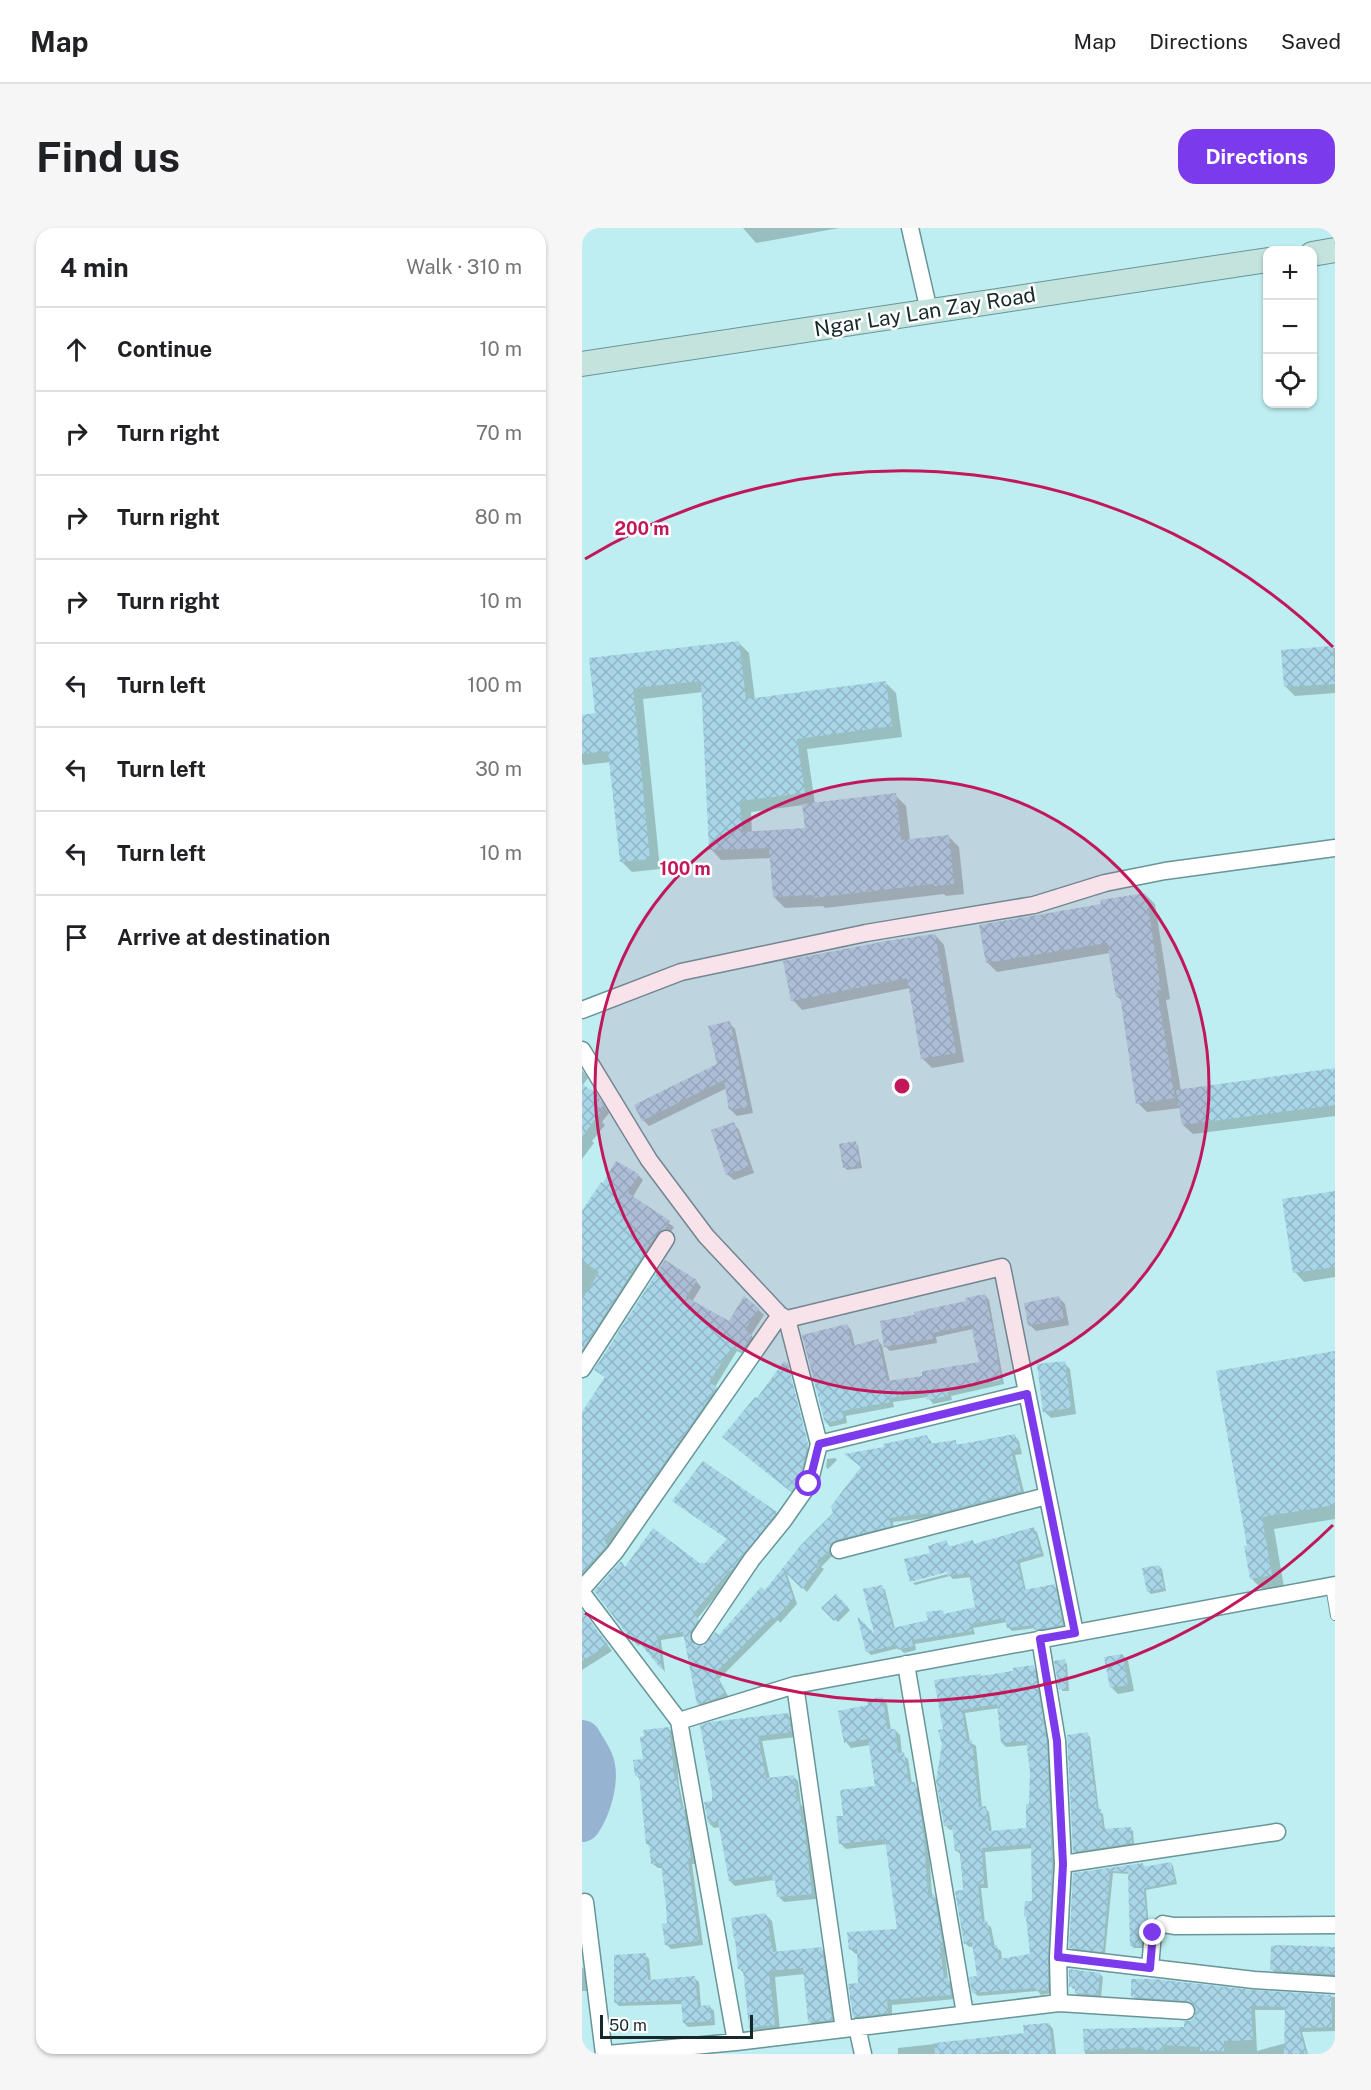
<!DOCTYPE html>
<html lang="en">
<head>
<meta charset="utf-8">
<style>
	:root { --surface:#fff; --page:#f6f6f6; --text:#202124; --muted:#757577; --line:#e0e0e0; --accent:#7c3aed }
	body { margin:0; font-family:"Public Sans",sans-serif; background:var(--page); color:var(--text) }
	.controls { position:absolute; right:18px; top:18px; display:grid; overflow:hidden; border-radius:12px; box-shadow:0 2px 4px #0004 }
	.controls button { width:54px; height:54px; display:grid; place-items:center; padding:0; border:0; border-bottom:2px solid var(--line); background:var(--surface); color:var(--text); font:30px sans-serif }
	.scale { position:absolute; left:18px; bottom:15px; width:153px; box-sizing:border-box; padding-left:6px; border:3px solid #16292a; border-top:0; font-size:16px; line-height:21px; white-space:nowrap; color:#16292a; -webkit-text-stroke:4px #fff; paint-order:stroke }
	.stop { position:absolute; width:18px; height:18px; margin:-14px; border:4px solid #7c3aed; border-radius:50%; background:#fff }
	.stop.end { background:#7c3aed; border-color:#fff; box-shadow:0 2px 6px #0008 }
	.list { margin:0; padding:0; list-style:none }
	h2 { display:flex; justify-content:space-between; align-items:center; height:78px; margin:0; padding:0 24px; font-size:26px }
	h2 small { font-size:20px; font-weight:400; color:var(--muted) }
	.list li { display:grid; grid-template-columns:39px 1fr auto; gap:18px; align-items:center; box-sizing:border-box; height:84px; padding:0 24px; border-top:2px solid var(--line) }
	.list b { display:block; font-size:22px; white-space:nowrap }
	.list em { font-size:20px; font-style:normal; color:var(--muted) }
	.icon { flex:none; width:33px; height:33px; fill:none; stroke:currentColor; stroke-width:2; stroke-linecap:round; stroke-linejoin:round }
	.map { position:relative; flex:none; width:753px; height:1826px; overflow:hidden; border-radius:18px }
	header { display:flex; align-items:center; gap:36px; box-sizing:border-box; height:84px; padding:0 30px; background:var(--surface); border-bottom:2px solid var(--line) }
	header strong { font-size:28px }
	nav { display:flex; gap:33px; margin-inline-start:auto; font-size:21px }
	.intro { display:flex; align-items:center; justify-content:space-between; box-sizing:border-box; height:144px; padding:0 36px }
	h1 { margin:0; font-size:42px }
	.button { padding:15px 27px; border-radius:18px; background:var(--accent); color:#fff; font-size:21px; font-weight:700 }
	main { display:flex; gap:36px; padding:0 36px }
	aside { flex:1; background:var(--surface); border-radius:18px; box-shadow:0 2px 4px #0004 }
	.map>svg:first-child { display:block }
	.shadow { fill:#0003; fill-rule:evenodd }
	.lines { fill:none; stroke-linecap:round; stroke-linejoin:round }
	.river { stroke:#96b4d1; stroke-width:38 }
	.building { fill:url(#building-cross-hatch); fill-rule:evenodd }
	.lane-casing { stroke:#689598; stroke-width:10 }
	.street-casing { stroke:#689598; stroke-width:19 }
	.secondary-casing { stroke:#689598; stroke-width:26 }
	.lane { stroke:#fff; stroke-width:8 }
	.street { stroke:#fff; stroke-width:16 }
	.secondary { stroke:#c4e3dd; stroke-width:24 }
	.route { stroke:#7c3aed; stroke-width:8 }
	.ring { fill:none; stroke:#c2185b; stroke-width:3 }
	.labels { text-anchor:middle; stroke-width:5; stroke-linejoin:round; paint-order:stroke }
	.street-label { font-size:21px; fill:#16292a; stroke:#fff }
	.centre { fill:#c2185b; stroke:#fff; stroke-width:3 }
	.ring-label { font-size:18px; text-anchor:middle; font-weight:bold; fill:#c2185b; stroke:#fff; stroke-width:5; stroke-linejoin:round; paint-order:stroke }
</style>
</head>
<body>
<header>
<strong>Map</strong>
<nav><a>Map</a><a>Directions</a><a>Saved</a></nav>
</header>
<div class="intro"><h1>Find us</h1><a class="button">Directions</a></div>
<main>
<aside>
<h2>4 min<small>Walk · 310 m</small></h2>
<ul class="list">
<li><svg class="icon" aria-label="ahead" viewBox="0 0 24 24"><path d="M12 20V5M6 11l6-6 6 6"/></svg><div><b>Continue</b></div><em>10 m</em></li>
<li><svg class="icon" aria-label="right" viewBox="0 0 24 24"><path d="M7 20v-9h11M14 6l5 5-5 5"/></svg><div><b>Turn right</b></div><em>70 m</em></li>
<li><svg class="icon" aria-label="right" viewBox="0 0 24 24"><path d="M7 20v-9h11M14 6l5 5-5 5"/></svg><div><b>Turn right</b></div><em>80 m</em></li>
<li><svg class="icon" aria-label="right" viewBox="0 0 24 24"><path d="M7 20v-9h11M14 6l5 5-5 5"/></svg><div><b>Turn right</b></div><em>10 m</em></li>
<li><svg class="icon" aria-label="left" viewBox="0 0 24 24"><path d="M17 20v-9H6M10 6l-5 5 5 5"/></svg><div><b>Turn left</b></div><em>100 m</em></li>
<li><svg class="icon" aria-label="left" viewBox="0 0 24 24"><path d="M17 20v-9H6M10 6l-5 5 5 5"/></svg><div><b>Turn left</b></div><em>30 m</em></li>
<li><svg class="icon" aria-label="left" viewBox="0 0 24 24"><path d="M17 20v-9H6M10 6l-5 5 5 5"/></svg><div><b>Turn left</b></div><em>10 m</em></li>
<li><svg class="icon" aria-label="arrive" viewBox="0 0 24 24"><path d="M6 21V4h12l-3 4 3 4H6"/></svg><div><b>Arrive at destination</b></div></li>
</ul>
</aside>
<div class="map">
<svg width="753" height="1826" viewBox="0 0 753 1826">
	<defs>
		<pattern id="building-cross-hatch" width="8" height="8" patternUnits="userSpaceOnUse" patternTransform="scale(1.5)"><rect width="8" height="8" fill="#a8d5e7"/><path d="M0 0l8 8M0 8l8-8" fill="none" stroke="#90b7c6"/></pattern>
	</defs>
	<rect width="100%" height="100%" fill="#beeef1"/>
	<!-- shadow -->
	<path class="shadow" d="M161,0H257L174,15Z
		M156,414L167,425L173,472L304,455L314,465L320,509L225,521L233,576L313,567L324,578L328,612L366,608L377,619L382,666L364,668L362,666L243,680L241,678L203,680L192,669L190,630L139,632L129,621L121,464L61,471L78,641L50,644L39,633L29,534L2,537L0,535V488L15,487L8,431ZM221,577L224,601L170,605L169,584Z
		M753,420V465L713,468L704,459L701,423Z
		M563,666L573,676L588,771L584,772L599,863L753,842V888L611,906L601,897L598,880L565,884L556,875L540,773L535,768L528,725L415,744L405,734L521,677Z
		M353,707L362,717L382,834L350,840L340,830L328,760L220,782L211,772Z
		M147,795L153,801L171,885L155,888L149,882L145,860L67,898L61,892L136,837Z
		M0,842L6,850L0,858L20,874L27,885L20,894L23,897L10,913L12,915L0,931Z
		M151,895L157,902L172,945L152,952L145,946Z
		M273,915L276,918L280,940L265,942L263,940Z
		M56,947L61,952L50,970L92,999L0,1134V986Z
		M753,965V1049L722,1054L713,1044Z
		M114,1053L119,1059L110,1074L147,1095L176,1081L182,1087L169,1107L174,1113L166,1128L155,1123L133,1159L140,1165L0,1357V1187L24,1150L14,1142Z
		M403,1067L407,1072L422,1156L369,1168L370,1172L351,1176L346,1169L311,1174L312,1179L264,1188L265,1195L248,1199L244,1194L265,1097L269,1102L273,1118L296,1113L300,1117L308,1154L342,1149L399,1135L391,1101L354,1109L355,1115L308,1123L303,1118L334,1088L386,1074Z
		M477,1070L483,1076L487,1097L454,1103L448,1097Z
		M753,1124V1291L692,1301L702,1359L681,1362L669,1350L666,1319Z
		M482,1135L488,1141L494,1186L469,1190L463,1184Z
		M203,1136L207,1140L205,1141L227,1224L229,1223L208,1141L211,1143L231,1222L215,1268L148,1214L175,1172Z
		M344,1208L349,1213L350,1217L373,1214L377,1218L433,1208L437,1213L440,1226L433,1227L443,1268L353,1289L311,1294L312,1302L251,1327L239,1339L242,1341L225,1364L204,1343L215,1376L198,1395L196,1392L137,1451L147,1470L121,1480L116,1476L104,1408L79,1412L83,1444L60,1415L56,1418L52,1413L14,1363L44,1340L122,1338L194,1285L198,1289L115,1391L121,1397L113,1408L112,1418L118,1420L137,1409L183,1364L253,1286L303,1220Z
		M253,1230L255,1232L246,1241L244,1239L245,1231Z
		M451,1301L455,1304L462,1328L438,1335L444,1363L472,1358L476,1362L484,1400L458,1405L453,1400L430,1403L426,1399L425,1394L391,1400L393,1406L333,1416L334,1422L322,1425L317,1420L289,1427L285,1423L278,1393L294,1410L283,1362L300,1359L303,1362L313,1401L347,1393L346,1385L360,1384L364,1387L395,1381L389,1349L371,1351L368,1348L333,1357L331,1355L373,1344L372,1341L330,1352V1354L324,1332L350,1326L348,1319L364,1314L369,1320L390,1314L393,1317Z
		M577,1338L580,1341L584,1363L569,1366L566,1363Z
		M254,1368L268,1382L256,1394L242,1380Z
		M0,1383L30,1423L0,1442Z
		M540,1427L546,1433L552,1463L536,1466L530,1460Z
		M482,1433L485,1436L487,1463H481L478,1460Z
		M451,1439L455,1443L468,1519L474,1641L470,1765L459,1767L456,1763L396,1768L391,1764L397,1750L392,1718L387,1719L383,1715L382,1663L378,1626L374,1622L372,1601L368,1602L363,1597L362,1502L400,1449ZM417,1480L420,1515L424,1519L446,1517L451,1561L446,1601L410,1605L407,1584L403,1580H400L394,1518L388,1514L383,1485ZM451,1620L450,1728L420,1732L419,1723L413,1719L409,1699L403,1695L399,1660H406L403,1624Z
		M300,1471L305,1476L309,1503L313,1502L318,1507L320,1526L326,1531L330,1556L338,1561L346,1607L350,1667L357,1672L365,1724H363L366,1752L371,1757L373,1771L310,1777V1790L278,1794L272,1789L278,1757L277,1726H274L268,1721L317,1702L305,1616L264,1621L258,1615L263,1589L295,1559L288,1517L269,1520L264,1514L288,1478Z
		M206,1487L211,1492L214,1509L180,1513L188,1551L211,1548L216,1553L219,1577L222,1579L225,1601L227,1603L234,1671L202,1674L197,1669L195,1655L192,1652L153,1658L148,1653L138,1599L132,1600L127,1595L124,1576L132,1574L120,1498Z
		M87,1501L92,1505L97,1557L102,1581L106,1584L110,1607L113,1636H110L121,1717L89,1721L84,1716L87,1696L81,1640H76L71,1636L69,1619L65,1616L58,1551L55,1548L62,1532Z
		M505,1506L508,1509L517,1583L521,1586L523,1602L548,1600L551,1603L552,1617L495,1626L492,1623Z
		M589,1635L591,1638L595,1656L564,1662L567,1700L562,1720H552L549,1717L548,1646L531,1645L523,1726L491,1722L489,1719L492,1646L560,1636L563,1639Z
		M184,1687L190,1693L195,1725L239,1721L246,1727L256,1797L234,1800L228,1794L223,1746L193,1749L198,1803L175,1805L169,1799L163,1747L158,1741Z
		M753,1721V1750L694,1746L690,1742Z
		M63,1727L67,1731L69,1753L112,1750L117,1754L119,1779H128L132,1783L133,1797L106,1799L102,1795L101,1776L37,1778L33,1774Z
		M0,1739L6,1746L8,1763H0Z
		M518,1746L521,1749L519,1769L497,1768L494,1765L495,1760L491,1761L489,1758Z
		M671,1764L753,1769V1803L720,1804L726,1826H503V1803L604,1800L615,1789V1779L611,1776L555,1773L551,1768ZM673,1782H704V1815L675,1823Z
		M467,1796L471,1801L474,1826H316V1820L444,1806Z"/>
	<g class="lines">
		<!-- river -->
		<path class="river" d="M0,1511C4,1518 9,1525 12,1532C20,1550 10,1580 0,1595"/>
	</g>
	<!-- building -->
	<path class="building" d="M157,413L164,471L304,453L310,498L215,511L223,565L158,573L160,604L223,600L220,576L314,565L319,612L367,607L372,656L352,658L351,656L231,670L230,667L191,669L187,620L127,622L119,453L51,460L68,631L38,634L26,523L0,526V487L13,485L7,430Z
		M751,418L753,456L702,459L699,422Z
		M564,665L579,762H575L593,870L554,876L538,768L534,769L525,715L404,735L397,697L519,676L518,672Z
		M353,706L374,825L339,831L325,750L209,773L201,733L304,713Z
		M148,793L166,879L147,882L142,852L60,893L52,877L135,836L126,798Z
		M753,840V877L600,897L594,862Z
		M0,856L15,866L22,879L0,909Z
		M152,894L167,939L144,947L129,902Z
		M274,913L278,938L261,940L257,916Z
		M34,933L57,946L46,965L88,993L83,1001L75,1005L0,1122V1072L17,1044L0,1033V983L19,954L21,955Z
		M753,963V1039L711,1045L700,971Z
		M83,1032L115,1052L104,1069L147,1093L162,1068L177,1080L163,1102L170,1106L160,1123L150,1119L127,1154L135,1159L48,1284L46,1282L22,1312L25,1317L0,1345V1184L23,1149L12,1142Z
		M403,1066L412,1105L419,1152L365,1164L366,1168L345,1172L344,1164L308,1170L309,1174L260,1183L262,1191L243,1195L220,1107L265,1096L270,1118L296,1111L305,1153L340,1148V1144L342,1143L397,1134L389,1097L350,1105L351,1111L302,1119L298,1093L332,1087V1084L384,1073L383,1070Z
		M477,1068L482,1091L446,1098L442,1075Z
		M753,1123V1277L680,1289L690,1347L668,1351L662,1318H665L634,1143Z
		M202,1133L206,1136L226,1216L217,1252L209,1264L140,1209L173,1169L175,1170Z
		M483,1133L489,1180L461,1184L455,1136Z
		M433,1206L437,1221L429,1223L439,1263L349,1287L348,1285L307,1290L309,1298L254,1312L249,1315L247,1323L235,1333L238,1336L220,1361L202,1343L211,1370L193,1392L190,1389L133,1445L143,1465L130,1472L115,1477L101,1404L75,1408L80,1442L54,1411L51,1414L12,1363L39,1333L43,1339L71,1300L119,1336L120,1334L122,1336L145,1311L90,1273L121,1233L195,1284L149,1343L148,1342L111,1386L117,1391L109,1403L108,1412L113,1417L122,1418L133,1404L137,1407L179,1359L183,1362L219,1317L251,1285L249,1278L279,1239L262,1226L302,1219L301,1216L345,1207L347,1216L374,1212V1217Z
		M452,1299L459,1325L435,1332L442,1362L473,1356L481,1397L452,1402V1397L425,1400L423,1390L388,1396L390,1403L330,1412L331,1418L316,1422L315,1417L284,1424L275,1388L292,1405L281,1361L300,1357L311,1400L346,1392L344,1384L361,1382L362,1386L393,1379L387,1345L366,1348L365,1344L328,1354L322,1331L348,1325L346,1318L364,1312L367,1319L391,1312L392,1316Z
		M577,1337L582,1360L565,1364L560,1340Z
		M254,1366L266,1379L252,1393L239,1380Z
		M0,1382L26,1417L0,1433Z
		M541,1426L546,1457L528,1460L522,1429Z
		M483,1431L485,1461H477L472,1433Z
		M452,1437L465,1514L470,1636L466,1728V1762L453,1763V1760L390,1765L387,1749L395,1748L390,1714L382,1716L373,1663L381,1662L378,1622L373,1623L370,1597L362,1598L354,1553L360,1516L356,1502L361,1501L352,1452L399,1446V1448L431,1443V1440ZM415,1476L419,1515L444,1513L448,1543L447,1576H444V1600L407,1603L404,1578L397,1579L390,1512L385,1513L380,1482ZM449,1616L450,1673H443L442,1688L444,1689L448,1726L417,1731L415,1717L410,1718L405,1693L400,1694L396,1656H402L400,1620Z
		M301,1469L305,1501H313L316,1525L322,1524L327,1554H333L341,1601L346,1666H352L361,1719H358L362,1750H366L369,1767L305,1772L306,1785L271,1789L266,1756L276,1755L275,1721L267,1722L265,1704L315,1701L303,1611L257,1616L254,1588H261L258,1562L293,1558L286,1511L262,1515L256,1483L286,1477L285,1471Z
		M206,1485L209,1504L176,1508L184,1550L212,1547L215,1573H217L220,1597L222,1596L230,1666L195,1669L193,1653H190V1647L147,1653L136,1593L126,1595L122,1574L130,1573V1564L118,1497L128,1494Z
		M87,1499L93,1553L95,1552L99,1579L101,1578L105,1601L109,1632H106L117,1713L83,1717L80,1696L85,1695L84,1678L79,1635L69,1636L67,1616H64L57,1548H53L51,1532L61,1531L58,1509L62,1508L61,1502Z
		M506,1504L511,1554H512L515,1582L519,1581L520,1597L521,1601L549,1599L550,1615L491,1624L485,1507Z
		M589,1634L593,1654L562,1660L565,1697L561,1704L559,1718H548L546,1644L528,1643L521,1724L487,1720L491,1645L561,1635V1639Z
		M184,1685L191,1724L240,1719L250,1792L226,1794L221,1740L187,1743L193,1797L167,1800L161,1741H156L153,1711H152L149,1690Z
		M697,1717L753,1719V1746L688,1742L689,1718Z
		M64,1725L66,1752L113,1748L116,1778L128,1777L130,1793L101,1795L99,1772L32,1775V1727Z
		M487,1741L518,1745L516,1767L493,1765V1758L487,1759Z
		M549,1751H572L671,1762L749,1767L750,1799L717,1800L724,1826H702L703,1779L669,1778L671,1812L642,1813V1823H618V1819L581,1817V1822H561V1819L502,1823L501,1801L602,1799V1793H608L613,1788V1778L605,1773L549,1769Z
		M467,1795L471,1826H427V1822L397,1826H353L352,1815L442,1805L441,1797Z"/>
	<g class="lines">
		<defs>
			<path id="lane" d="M748,1358L753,1388"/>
			<path id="street" d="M328,0L347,83
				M0,782L99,744L284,705L452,677L523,655L583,643L753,620
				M0,822L67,932L124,1008L198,1087L205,1091L237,1216L227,1256L201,1293L170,1331L118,1408
				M205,1091L420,1039L493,1405
				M0,1141L84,1011
				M237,1216L445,1165
				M257,1322L465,1268
				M0,1361L33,1324L198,1087
				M0,1365L97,1493L154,1814
				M458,1411L475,1513L481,1636L476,1729L477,1775
				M324,1436L383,1786
				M213,1457L262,1801
				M97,1493L213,1457L753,1357
				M481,1636L695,1604
				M3,1674L22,1826
				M476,1729L672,1752L753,1757
				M568,1740L571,1705L581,1696L592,1698L753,1697
				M275,1799L281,1826
				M26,1826L154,1814L477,1775L604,1783"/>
			<path id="secondary" d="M730,26L753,22
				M0,136L686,32"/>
		</defs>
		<!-- lane casing -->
		<use href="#lane" class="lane-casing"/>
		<!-- street casing -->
		<use href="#street" class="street-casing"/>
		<!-- secondary casing -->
		<use href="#secondary" class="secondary-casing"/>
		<!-- lane -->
		<use href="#lane" class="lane"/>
		<!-- street -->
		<use href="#street" class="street"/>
		<!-- secondary -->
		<use href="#secondary" class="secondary"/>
	</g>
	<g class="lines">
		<!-- route -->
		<path class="route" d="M227,1256L237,1216L445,1166L493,1405L458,1411L475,1513L481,1636L476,1729L568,1740L571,1705"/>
	</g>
	<!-- distance rings -->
	<circle cx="320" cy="858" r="307" fill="#c2185b" fill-opacity=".12"/>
	<g class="ring">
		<circle cx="320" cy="858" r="307"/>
		<path d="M751 1297A615 615 0 0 1 3 1385M3 331A615 615 0 0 1 751 419"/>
	</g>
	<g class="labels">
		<!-- street labels -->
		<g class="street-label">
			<text transform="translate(343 84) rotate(-9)" y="7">Ngar Lay Lan Zay Road</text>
		</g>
	</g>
	<circle cx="320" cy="858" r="9" class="centre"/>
	<g class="ring-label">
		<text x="60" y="307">200 m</text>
		<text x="103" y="647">100 m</text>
	</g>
</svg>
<div class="controls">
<button>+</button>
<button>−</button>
<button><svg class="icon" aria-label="locate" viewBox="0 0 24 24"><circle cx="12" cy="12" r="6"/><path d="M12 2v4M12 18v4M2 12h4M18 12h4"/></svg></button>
</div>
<div class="scale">50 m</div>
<div class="stop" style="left:227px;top:1256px"></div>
<div class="stop end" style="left:571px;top:1705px"></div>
</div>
</main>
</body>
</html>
